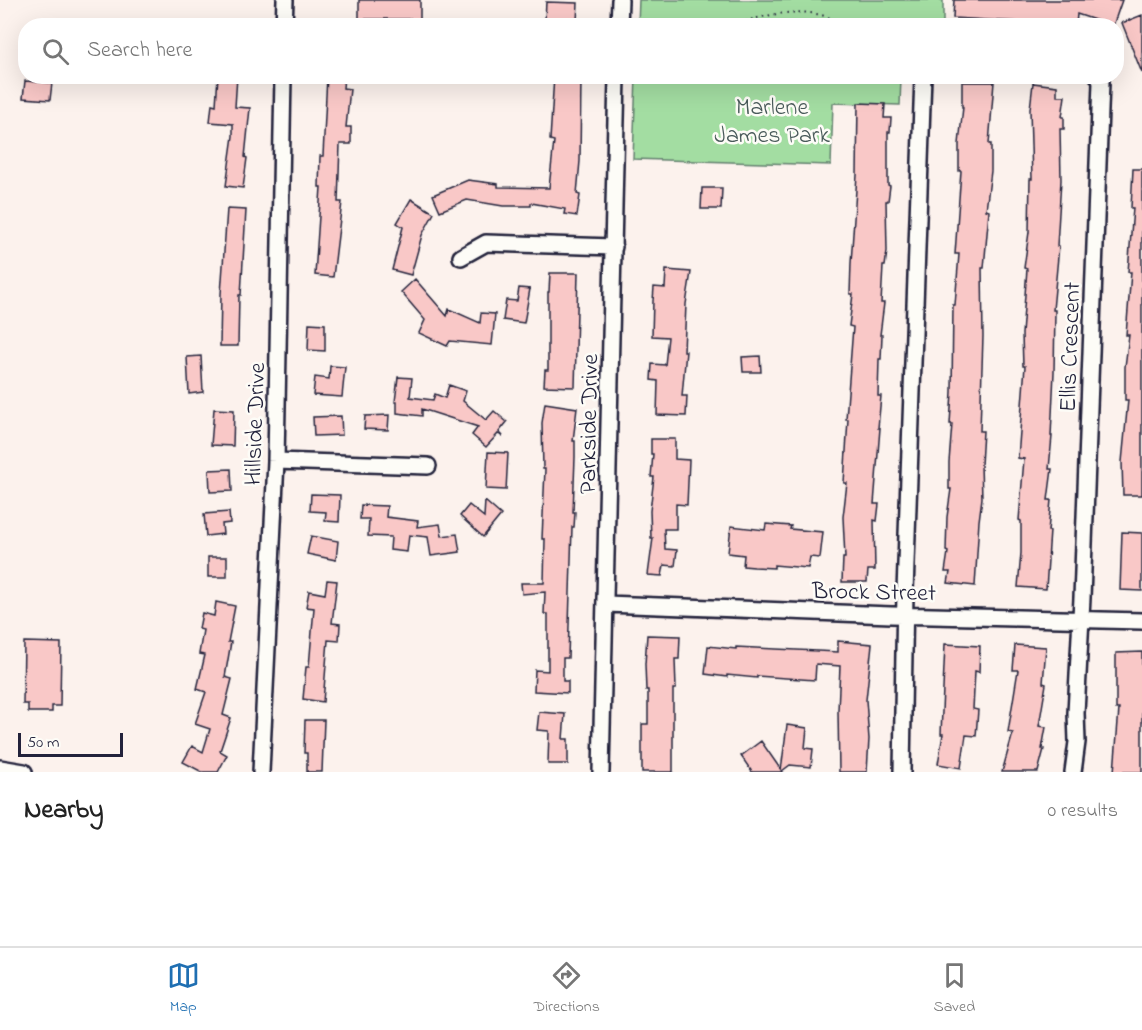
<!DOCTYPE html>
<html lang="en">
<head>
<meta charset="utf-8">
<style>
	:root { --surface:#fff; --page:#f6f6f6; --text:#222; --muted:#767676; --line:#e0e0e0; --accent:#1f6fb2 }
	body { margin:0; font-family:"Indie Flower",sans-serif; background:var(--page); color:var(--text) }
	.scale { position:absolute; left:18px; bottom:15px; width:105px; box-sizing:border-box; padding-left:6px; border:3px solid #22223b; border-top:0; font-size:16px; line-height:21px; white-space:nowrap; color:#22223b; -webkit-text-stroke:4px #fdfcf7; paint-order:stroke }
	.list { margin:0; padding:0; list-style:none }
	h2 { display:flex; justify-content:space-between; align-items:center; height:78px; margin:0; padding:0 24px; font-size:26px }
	h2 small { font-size:20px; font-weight:400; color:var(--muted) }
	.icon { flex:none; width:33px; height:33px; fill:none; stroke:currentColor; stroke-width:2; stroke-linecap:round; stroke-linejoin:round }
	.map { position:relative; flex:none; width:1142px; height:772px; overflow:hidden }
	.search { position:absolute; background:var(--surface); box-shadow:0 6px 24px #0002; left:18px; right:18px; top:18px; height:66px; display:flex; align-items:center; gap:15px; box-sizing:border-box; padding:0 21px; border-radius:24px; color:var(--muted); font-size:22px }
	.sheet { height:174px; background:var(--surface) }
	nav { display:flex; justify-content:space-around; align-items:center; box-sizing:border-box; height:84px; border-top:2px solid var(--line); background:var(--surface); font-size:16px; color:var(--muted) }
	nav a { display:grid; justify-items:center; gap:3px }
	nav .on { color:var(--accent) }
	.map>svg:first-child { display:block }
	.green { fill:#a3dda2; stroke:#62806e; stroke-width:1.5 }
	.building { fill:#f9c8c7; stroke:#22223b; stroke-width:1.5 }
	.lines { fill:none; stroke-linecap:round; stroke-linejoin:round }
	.minor-casing { stroke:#22223b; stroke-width:20 }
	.path { stroke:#22223b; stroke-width:2; stroke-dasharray:1.5 4.5; stroke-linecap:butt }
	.minor { stroke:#fdfcf7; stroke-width:15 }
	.labels { text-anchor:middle; stroke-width:5; stroke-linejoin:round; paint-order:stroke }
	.park-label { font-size:24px; fill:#495a5a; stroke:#fdfcf7 }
	.street-label { font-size:24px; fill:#22223b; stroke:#fdfcf7 }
</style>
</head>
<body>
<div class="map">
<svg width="1142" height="772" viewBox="0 0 1142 772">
	<rect width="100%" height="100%" fill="#fcf2ed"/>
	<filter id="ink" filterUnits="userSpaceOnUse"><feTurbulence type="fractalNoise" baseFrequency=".0167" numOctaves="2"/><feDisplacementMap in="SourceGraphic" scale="12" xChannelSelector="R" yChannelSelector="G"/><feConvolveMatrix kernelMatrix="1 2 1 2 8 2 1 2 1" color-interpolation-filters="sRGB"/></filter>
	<g filter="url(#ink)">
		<!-- green -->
		<path class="green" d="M639,0H943V25H638Z
			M636,77H901L900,105L833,103L831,165L633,159Z"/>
		<!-- building -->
		<path class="building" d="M359,0H420V19H359Z
			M954,0H1122L1113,26L1077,14L1076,25L1045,20V23L1022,22L953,18Z
			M546,2L578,3L577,21L545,20Z
			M1142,15V73L1122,23Z
			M218,76H237L235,107L250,108L245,157L247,158L243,188L226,186L233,136V124L210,122L212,104L216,105Z
			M327,76H344L343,88L350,89L346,127H351V144H340L338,202H342L333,277L315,275L321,187H319L320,156H323Z
			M554,76H581L580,161L577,194L580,195L577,216L564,214L565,209L531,203V206H503L467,200L440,211L433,195L468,180L498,184V187L549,188L554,141L550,140Z
			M25,81L52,83L50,100L23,98Z
			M962,82H994L989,144H991V171L986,210L989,211L984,268H982L983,336L980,431H983L981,465L982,498L979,521L975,586L948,583L950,572H945L948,552L946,551L947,517L951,489H949V462L952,424H950L952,392L953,305H955L959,254H955L961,171H959V144L963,107H962Z
			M1033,83L1057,86V96H1065L1062,117H1064V129H1060L1061,180L1057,246H1059L1053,310H1055L1054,372L1051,436H1052L1049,469H1052L1048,500H1051L1048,531H1050L1046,589L1018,587L1021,553V521L1019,520L1024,459L1018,458L1025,366H1023L1022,334L1027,269L1024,268L1029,232L1030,179H1032L1030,109Z
			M858,103L885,104L884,118H891L890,132H888V185L890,186L888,201H886L887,251L885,266H883L881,303H884L880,335H882L881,359H879L878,396H881L878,428H880L874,504H879L877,521L874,520L875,570H868L867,582H842L843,558H845L843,517L847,483H844L848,419H846L853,327L849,326L853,294H850L851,263L857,175Z
			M1133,169H1142V495H1123L1122,462L1128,400H1125V367L1129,335H1126L1131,272H1128L1133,208H1131Z
			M702,188H722L721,209H701Z
			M411,199L434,213L422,235L411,275L392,270L403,227L397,223Z
			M227,209L246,210L241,295H239L238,346H220L221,294Z
			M666,270L691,272L686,304L684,351H686L682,396H687L686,416L657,415L658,381L651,380L652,364L665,365L668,337L652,336L653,301L654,287L665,288Z
			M550,273H578L575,387L544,386L545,370H548V292H549Z
			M415,279L447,316L449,309L480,323L481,313L495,314L492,345L450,341L447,346L419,333L425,320L401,292Z
			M519,288L530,289L524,323L503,320L506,300L517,301Z
			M309,323L325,324V351L308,350Z
			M201,356L203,392L189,394L187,357Z
			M760,356L761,372H743L742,357Z
			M330,366L345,367L342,397L313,395L315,377L329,379Z
			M398,377L412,378L410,397L433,400L435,394L445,398L449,385L466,391L463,401L486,420L494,411L507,422L499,432L503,436L498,434L486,447L472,435L478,427L422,409V416L397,413V402H395Z
			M545,403L577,408L573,441H575V457L573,512H575L574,527H572L568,658H563V681H568V693L534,691L535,670L548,671V614H544L545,592L522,594L521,583H544L545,539H542L545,469H543L542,423Z
			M214,409L234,410L233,446L211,445Z
			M389,415L388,430L364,429L365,416Z
			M341,416L342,435L314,436L313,417Z
			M651,439H675V459L689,460L687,505L676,504V529H664L665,549L677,550L675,566L664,565L662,576L648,575L653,538H651L650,511L654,477H651L653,454H651Z
			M488,452L508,453L506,490L486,489Z
			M231,469L232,491L210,492L209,470Z
			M311,494L340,495L339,522L325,521L326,512L310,511Z
			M485,501L501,515L483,537L460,516L469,505L484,517Z
			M361,505L387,506L386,517L418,521L417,527L440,524L442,536L457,534L460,552L431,556L428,537L409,535L407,552L390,550L391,537L368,536L369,519H360Z
			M229,512L230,523L222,524L223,534L206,536L204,514Z
			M766,524L791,526L790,529L823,532L820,558L810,557L808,568L774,565V568L754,567L743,566L744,555L728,553L731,526L765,530Z
			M1122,532L1142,533V591L1120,590Z
			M311,536L338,541L336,560L307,554Z
			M208,557H227V577H208Z
			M327,580L337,581L332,623L340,624L339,641L328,640L323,702L303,699L306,667H309L314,608L306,607L309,591L325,594Z
			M216,602L235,606L228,642H231L225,677L232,679L223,715L231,718L220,751L227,755L218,772H202L183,762L192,746L203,752L210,729L195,724L206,692L197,689L205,655L199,654L203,630L199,629L202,613L214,616Z
			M647,635L680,636L679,659H675L676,689H673V772H642V724H648V690H646L645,664Z
			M838,641L872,644L866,700L869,739L867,772H839L838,711L840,666L816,664L815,680L757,676V678L727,675V677L705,674L708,646L736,649V647L838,652Z
			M24,642L61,643L60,706H52V712H28V704H23Z
			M945,644L980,646L979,672L975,671L973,709L978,710L976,736L966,735L961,768L938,764L943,734H941Z
			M1015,645L1046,647L1043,683L1046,684L1039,726L1046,727L1042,749H1044L1038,772H1002L1013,733L1008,732L1018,670H1013Z
			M1142,652V772H1114L1119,709H1116V653Z
			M539,712L565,714L563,739H568V764H548L549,731L537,730Z
			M305,720H324L322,772H307V753H304Z
			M787,725L807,728L805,748L813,749L811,767L790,765L782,771L783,772H752L741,756L761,741L781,770Z"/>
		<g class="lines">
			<defs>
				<path id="minor" d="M284,26L285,0
					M619,26L620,0
					M461,257L486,243L614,247
					M276,461L428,466
					M606,604L891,615L1142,621
					M0,768L24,772
					M261,772L276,461L283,76
					M601,772L617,76
					M902,772L905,592L923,76
					M1073,772L1077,742L1076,713L1082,598L1101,82L1098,76"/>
			</defs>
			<!-- minor casing -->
			<use href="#minor" class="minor-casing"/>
			<!-- path -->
			<path class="path" d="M728,26C763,16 811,1 844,26"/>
			<!-- minor -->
			<use href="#minor" class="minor"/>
		</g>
	</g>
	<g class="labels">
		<!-- park labels -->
		<g class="park-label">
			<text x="772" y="114">Marlene<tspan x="772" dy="28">James Park</tspan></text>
		</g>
		<!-- street labels -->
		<g class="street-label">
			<text transform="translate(1069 347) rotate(-88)" y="8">Ellis Crescent</text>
			<text transform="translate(254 424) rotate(-88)" y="8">Hillside Drive</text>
			<text transform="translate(588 424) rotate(-89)" y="8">Parkside Drive</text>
			<text transform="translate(874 591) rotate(1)" y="8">Brock Street</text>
		</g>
	</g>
</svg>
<div class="scale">50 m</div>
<div class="search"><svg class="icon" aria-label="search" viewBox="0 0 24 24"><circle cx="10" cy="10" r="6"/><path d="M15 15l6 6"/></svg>Search here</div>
</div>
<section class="sheet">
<h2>Nearby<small>0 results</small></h2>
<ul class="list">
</ul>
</section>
<nav>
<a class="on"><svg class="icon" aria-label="map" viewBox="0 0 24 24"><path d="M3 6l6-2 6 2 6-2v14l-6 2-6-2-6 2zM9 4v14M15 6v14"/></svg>Map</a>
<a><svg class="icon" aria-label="directions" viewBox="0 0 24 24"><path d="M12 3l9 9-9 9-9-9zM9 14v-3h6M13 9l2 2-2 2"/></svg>Directions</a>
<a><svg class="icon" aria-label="saved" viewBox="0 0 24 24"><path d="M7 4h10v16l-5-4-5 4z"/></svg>Saved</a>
</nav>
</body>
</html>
